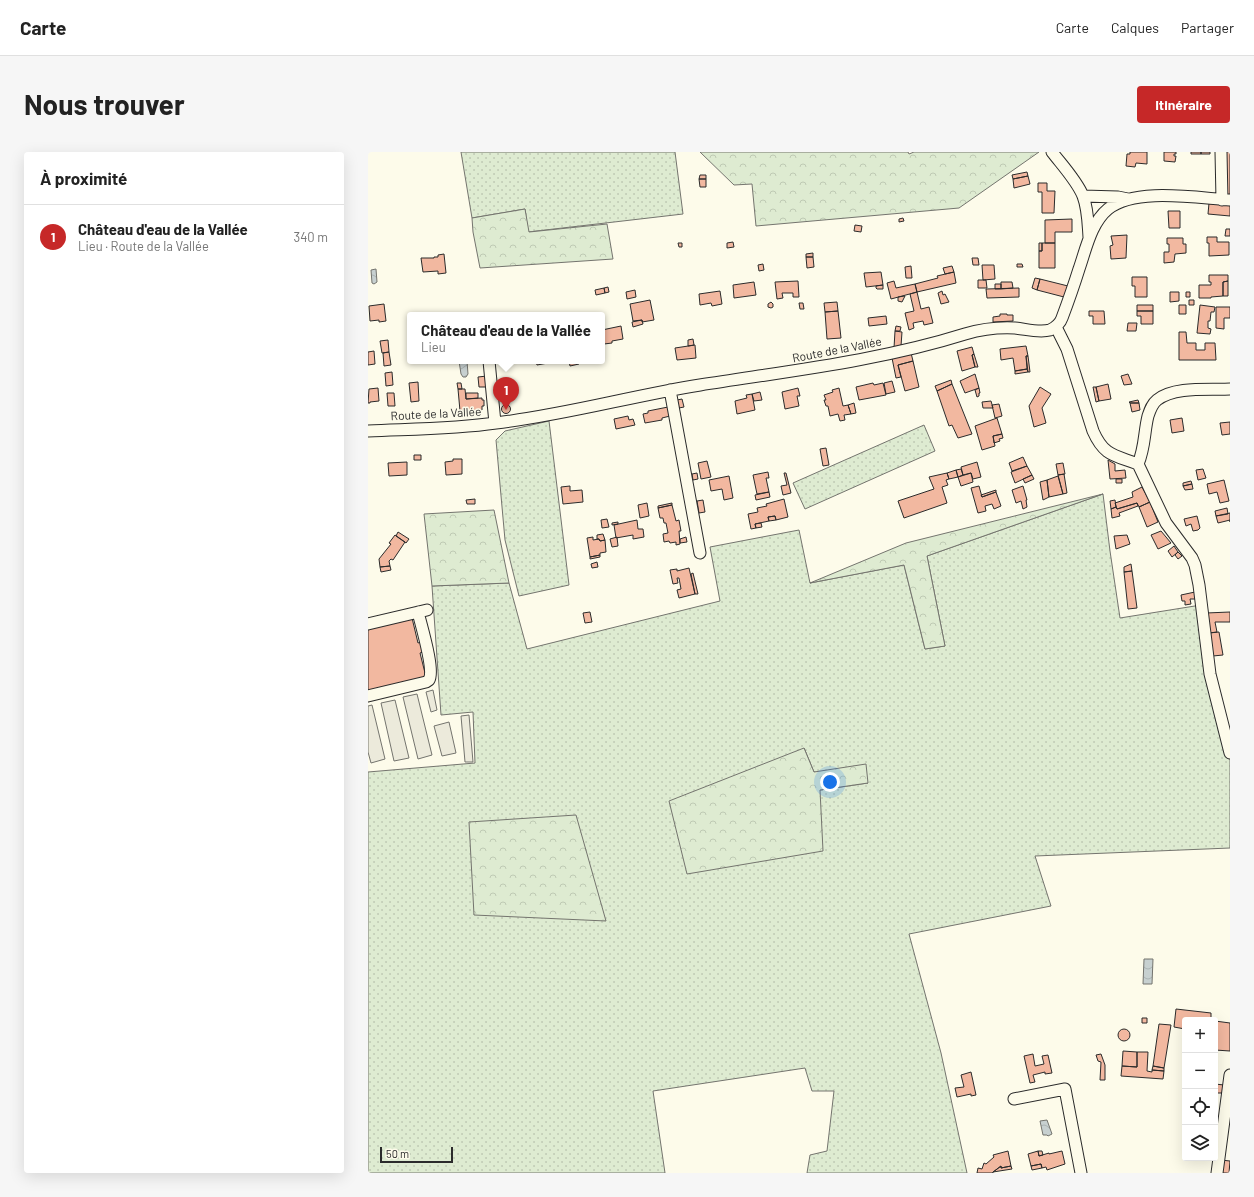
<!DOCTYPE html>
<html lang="fr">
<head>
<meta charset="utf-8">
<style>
	:root { --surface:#fff; --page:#f6f6f6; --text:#222; --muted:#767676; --line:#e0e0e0; --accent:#c62828 }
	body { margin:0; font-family:Barlow,sans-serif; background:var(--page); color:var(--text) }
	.controls { position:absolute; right:12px; bottom:12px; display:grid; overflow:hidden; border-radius:4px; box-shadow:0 4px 16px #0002 }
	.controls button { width:36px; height:36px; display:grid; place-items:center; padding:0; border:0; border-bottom:1px solid var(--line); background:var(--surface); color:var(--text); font:20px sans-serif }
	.scale { position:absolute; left:12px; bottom:10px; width:73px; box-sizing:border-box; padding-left:4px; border:2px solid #2b2b2b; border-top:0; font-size:11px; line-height:14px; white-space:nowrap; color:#2b2b2b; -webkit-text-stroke:3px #fdfbea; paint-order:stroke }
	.you { position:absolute; left:462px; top:630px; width:14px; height:14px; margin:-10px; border:3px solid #fff; border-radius:50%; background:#1a73e8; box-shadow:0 0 0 6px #1a73e833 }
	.badge { display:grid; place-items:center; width:26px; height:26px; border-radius:50%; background:var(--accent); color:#fff; font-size:13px; font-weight:700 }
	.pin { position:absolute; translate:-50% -33px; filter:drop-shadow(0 1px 2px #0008) }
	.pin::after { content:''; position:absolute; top:21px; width:14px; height:12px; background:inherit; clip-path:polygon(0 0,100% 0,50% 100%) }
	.popup { position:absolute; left:39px; top:160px; width:198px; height:52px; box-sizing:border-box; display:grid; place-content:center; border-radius:4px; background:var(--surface); filter:drop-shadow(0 1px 3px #0005); font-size:13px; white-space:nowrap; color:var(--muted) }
	.popup b { font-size:15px; color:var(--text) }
	.popup::after { content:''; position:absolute; left:50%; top:100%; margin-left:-8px; border:8px solid transparent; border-top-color:var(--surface) }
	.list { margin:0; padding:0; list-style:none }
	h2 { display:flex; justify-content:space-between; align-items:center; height:52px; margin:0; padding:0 16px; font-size:17px }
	h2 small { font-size:13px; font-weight:400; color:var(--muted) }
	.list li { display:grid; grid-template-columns:26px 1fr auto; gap:12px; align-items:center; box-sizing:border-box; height:64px; padding:0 16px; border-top:1px solid var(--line) }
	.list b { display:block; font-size:15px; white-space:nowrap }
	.list p { margin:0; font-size:13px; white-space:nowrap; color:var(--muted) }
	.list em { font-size:13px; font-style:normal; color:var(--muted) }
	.icon { flex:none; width:22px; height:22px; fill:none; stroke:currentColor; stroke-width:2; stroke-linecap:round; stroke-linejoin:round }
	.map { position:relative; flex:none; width:862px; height:1021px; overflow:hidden; border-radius:4px }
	header { display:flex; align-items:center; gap:24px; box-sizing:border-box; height:56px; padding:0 20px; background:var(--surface); border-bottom:1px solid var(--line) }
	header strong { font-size:19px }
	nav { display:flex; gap:22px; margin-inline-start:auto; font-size:14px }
	.intro { display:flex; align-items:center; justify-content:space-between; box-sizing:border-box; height:96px; padding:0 24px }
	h1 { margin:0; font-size:28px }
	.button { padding:10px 18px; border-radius:4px; background:var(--accent); color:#fff; font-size:14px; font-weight:700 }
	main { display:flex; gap:24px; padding:0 24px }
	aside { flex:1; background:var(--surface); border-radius:4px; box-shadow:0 4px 16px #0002 }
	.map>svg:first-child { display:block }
	.grass { fill:url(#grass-dots); stroke:#74746e; fill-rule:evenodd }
	.forest { fill:url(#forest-crowns); stroke:#74746e }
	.parking { fill:#eceadb; stroke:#74746e }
	.water { fill:url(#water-waves); stroke:#74746e }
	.building { fill:#f2b8a0; stroke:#2b2b2b }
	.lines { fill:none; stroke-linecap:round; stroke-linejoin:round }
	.minor-casing { stroke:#2b2b2b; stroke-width:13 }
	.minor { stroke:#fdfbea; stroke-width:11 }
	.labels { text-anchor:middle; stroke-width:3; stroke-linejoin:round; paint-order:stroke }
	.street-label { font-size:12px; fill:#2b2b2b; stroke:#fdfbea }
</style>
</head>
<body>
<header>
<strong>Carte</strong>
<nav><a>Carte</a><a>Calques</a><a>Partager</a></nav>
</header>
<div class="intro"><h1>Nous trouver</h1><a class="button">Itinéraire</a></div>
<main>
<aside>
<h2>À proximité<small></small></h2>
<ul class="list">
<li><span class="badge">1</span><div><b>Château d'eau de la Vallée</b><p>Lieu · Route de la Vallée</p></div><em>340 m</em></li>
</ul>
</aside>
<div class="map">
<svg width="862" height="1021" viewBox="0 0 862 1021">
	<defs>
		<pattern id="grass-dots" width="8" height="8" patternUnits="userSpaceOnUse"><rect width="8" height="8" fill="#deebd1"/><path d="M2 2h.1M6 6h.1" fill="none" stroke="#bfcab4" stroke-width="1.8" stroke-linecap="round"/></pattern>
		<pattern id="forest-crowns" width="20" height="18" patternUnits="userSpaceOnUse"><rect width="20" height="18" fill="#deebd1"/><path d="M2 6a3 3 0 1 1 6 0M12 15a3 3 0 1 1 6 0" fill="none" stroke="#bfcab4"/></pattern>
		<pattern id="water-waves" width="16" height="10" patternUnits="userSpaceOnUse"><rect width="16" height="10" fill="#c7d0d0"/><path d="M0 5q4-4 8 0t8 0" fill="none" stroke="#abb3b3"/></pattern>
	</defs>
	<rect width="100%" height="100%" fill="#fdfbea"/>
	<!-- grass -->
	<path class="grass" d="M93,0H307L315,62L160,80L157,57L104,66Z
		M181,269L201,433L151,444L137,388L128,288L137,279Z
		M556,273L567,299L437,357L425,331Z
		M735,342L742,399L752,466L833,453L862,601V696L667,704L683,754L541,782L573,901L599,1021H439L442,1003L459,999L466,939H444L437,916L285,939L297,1021H0V620L107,611L105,560L73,563L64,434L141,431L159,497L352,449L342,395L431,378L442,431L536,413L557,497L577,494L559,404ZM436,596L446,620L500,631L452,638Z"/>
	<!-- forest -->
	<path class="forest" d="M332,0H540L541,2L546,0H671L591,56L388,74L384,32L366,33Z
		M157,57L161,80L239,72L245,107L112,116L105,80L104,66Z
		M735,342L559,404L577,494L557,497L536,413L442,431L538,391Z
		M126,358L141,431L64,434L56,362Z
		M436,596L446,620L498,612L500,631L452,638L455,699L319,722L301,649Z
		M208,663L238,769L106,763L101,670Z"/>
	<!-- parking -->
	<path class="parking" d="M65,538L69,558L63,560L58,540Z
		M49,542L64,603L50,607L35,545Z
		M27,548L41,606L26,609L13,551Z
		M4,553L17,607L3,611L0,600V554Z
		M101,563L105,610H97L93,564Z
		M81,570L88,601L74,604L66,574Z"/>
	<!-- water -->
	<path class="water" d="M8,117L9,130L6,132L4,131L3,118Z
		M91,209H99L100,222L98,225H95L93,222Z
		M776,807H785L784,832H775Z
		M679,968L684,982L680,984L679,983H675L672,969Z"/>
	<!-- building -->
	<path class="building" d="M762,0H779V12L768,11L767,15L758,14L759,2H762Z
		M796,0H808V2H806V4H808L807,10L796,9Z
		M823,0H833V2H823Z
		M833,0H842V2H833Z
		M857,0H862V44L858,43Z
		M659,20L660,24L645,27L644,23Z
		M332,23H338V27H331Z
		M660,24L662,32L646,36L645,27Z
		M331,27H338V35H332Z
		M670,31H679V39H687L686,61H674V40H670Z
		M841,51L862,53V64L840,62Z
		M800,59H812V76H801Z
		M535,66L536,69L531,70V67Z
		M704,67V80H687V91H677V68Z
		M487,73L494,74L493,80L486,79Z
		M858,77H862V84H857Z
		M759,83L758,106L743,107L742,94L745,93L743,84Z
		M839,85H849V90H861V103L841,104V91H839Z
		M799,86H815V92H818V101L807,102L806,110L796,111V100H801V92H799Z
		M365,90L366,95L359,96V91Z
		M310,91H314V95H311Z
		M671,91H674V99H671Z
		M674,91H687V116H671V99H674Z
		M445,101V105H438V102Z
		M76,102L78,121L70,122V119L55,120L53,106H66V105H70V103Z
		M438,105H445L446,115L439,116Z
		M604,106H610L611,113H605Z
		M395,112L396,118L391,119L390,113Z
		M649,112H654L655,115H649Z
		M614,113H626L627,127L615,128Z
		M543,114L544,126H538L537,115Z
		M584,114L586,120L577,122L575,116Z
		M513,120L515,133L498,135L496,121Z
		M586,120L588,131L549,140L547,132L570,126L569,124Z
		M841,123H860V129L855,130V144L843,145V146H831V133H843V130H841Z
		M764,125H779V145H767V134H764Z
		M667,126L672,127L669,138L664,136Z
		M672,127L700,134L696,145L669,138Z
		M610,128H618L619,136H610Z
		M430,129L431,145H425V141H414L415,146L409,147L407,130Z
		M526,129L528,136L547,132L549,140L523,147L519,131Z
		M860,129V144H855V130Z
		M386,130L388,143L366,146L365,133Z
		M633,130H644L645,136L633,137Z
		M627,132H633V137H627Z
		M515,133V137H509L508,136V134Z
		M240,135L241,140L237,141L236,136Z
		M236,136L237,141L228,143L227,138Z
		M651,136V145L619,146L618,137Z
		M267,138L268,145L259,147L258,140Z
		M352,139L354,152L344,154L343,151L332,153L331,142Z
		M574,139L575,143L577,142L581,150L573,152L570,141Z
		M549,140L553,157L561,155L565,171L556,173L555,169L545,171L546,176L541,178L537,161L546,159L542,142Z
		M802,140H811V149L802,150Z
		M818,140H822V145H818Z
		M537,144L534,150L530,149V145Z
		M282,148L286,168L274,170V168L265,169L262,152Z
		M821,148H826V153H821Z
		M403,150L405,152V155L403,156L400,155V152Z
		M469,150L470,159L457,160L456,151Z
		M431,151H435L436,157H432Z
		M16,152L18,169L11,170V168L2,169L1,154Z
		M769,153H785V159H769Z
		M811,153H818V162H811Z
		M832,153L847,155L846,160H843L842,169H840V176L843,177L842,182L829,181Z
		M848,155H862V166H856V177L848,176Z
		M470,159L473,186L459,187L457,160Z
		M721,159H736L737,172H725V164H721Z
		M769,159H785V172H773V164H769Z
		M632,162H639V163H645V169L625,170V165L632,164Z
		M518,164L519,172L501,174L500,166Z
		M274,168L275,172L265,175L264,170Z
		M760,171H769L768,179H759Z
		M253,174L255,187L244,189V191L236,192L234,178Z
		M528,174L533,175L532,179H527Z
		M527,179L534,180L533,194L526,196Z
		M811,180H818L819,191H828V198H837V191H847L848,208H811Z
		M325,187L326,193L320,194V188Z
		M20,188L21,200L14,201L12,189Z
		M327,193L328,206L309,208L307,196Z
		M658,194L660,204H658L659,217L647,219L645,206L633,208L632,197Z
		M604,195L606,202L604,203L607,215L594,219L589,199Z
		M6,199L7,212L0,213V200Z
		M21,200L23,213L16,214L15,201Z
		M543,201L545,209L530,213L533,225L528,226L524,206Z
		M606,202L610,215H607L604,203Z
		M658,204H660L662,220H660Z
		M179,209L180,211L169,213L168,210Z
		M201,209H212H210L211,212L202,214Z
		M545,209L551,235L537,239L530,213Z
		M659,217L660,220L647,222V219Z
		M24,220L25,233L18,234L17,221Z
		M607,222L611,236L597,241L592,229Z
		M760,222L764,232L756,233L753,224Z
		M119,224L120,235H111L110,225Z
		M583,228L584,232L569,239L567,234Z
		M524,229L527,240L518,242L516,231Z
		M50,230L51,249L43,250L41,231Z
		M89,231H93L94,237H90Z
		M505,231L506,233L515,231L518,243L491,248L488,235Z
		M584,232L604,282L590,286L584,273L581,274L569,239Z
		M740,232L743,247L731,249L728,235Z
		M672,235L683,242L674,256L678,271L666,275L661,254Z
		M725,235H728L731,249L728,250Z
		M10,236L11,249L2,250V251H0L1,237Z
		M430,236L432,244H429L431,254L417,257L414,240Z
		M471,236L475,254L480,253L483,262L476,263L477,268L472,269L470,262L462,264L460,254H458L456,248H458L456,243L465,240L464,238Z
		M611,236L612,241H611V244L609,245L607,238Z
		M90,237H97L98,247L114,246V248H116V254H114V258L92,259Z
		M392,240L394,248L386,249L384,242Z
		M19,241H26L27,254H20Z
		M98,241H110V246L98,247Z
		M384,242L387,258L369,262L367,249L379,246L378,243Z
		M314,247L316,255L311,256L309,248Z
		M770,248L771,251H762L761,250Z
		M623,249L625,256H615L614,250Z
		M486,251L488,261L483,262L480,253Z
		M762,251H771L772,258L764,260Z
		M631,252L634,264L627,266L624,253Z
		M133.5 257a4.5 4.5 0 1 1 9 0a4.5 4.5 0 1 1-9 0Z
		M300,255L302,264L294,266V268L277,271L275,262L280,261V259Z
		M260,264L261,268L265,267L267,273L248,277L246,267Z
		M629,266L634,282L625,284L627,294L614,298L607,274Z
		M814,266L816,279L804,281L802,268Z
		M862,270V282L854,283L852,271Z
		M634,282L635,286L631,287L632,289L626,291L625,284Z
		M458,296L461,313L455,314L452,297Z
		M46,303H53V308H46Z
		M655,305L659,314L644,319L641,311Z
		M85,307H94V322L78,323L77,310L85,309Z
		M740,308L747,312V319L757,318L758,326L742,327Z
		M339,309L343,325L333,327L330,311Z
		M39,310V323L21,324L20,311Z
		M609,310L613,325L605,327L603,321L595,323L593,315Z
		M695,311L697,322L690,323L688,312Z
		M659,314L664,323L647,331L643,320Z
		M593,317L595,323L590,325L588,318Z
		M835,317L838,326L830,328L828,318Z
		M588,318L590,325L581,327L579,321Z
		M400,320L401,326H398L401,340L389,342L385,323Z
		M329,321L330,327L325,328L324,322Z
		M416,321H418L423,341L415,343L413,334L419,333Z
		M579,321L581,327L578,328L580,333L574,335L579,351L536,366L530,349L566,337L561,325Z
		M603,321L605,330L593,334L590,325Z
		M696,322L699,341L695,342L690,323Z
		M664,323L666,327L657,331L655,327Z
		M361,324L365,346L356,348L354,337L343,339L341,328Z
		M690,324L695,342L681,345L679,328Z
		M748,327H754V331H748Z
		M679,328L681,345L675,348L672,330Z
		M856,328L861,349L852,351L849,340L841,342L839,332Z
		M823,329L824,332L815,334V331Z
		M824,332L825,337L817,338L815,334Z
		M202,334V339L214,338L215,350L195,352L193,335Z
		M611,334L614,345L628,340L633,354L626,357L624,352L617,354L618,359L610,361L603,336Z
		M655,334L659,348H658L659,355L655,357L653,349L648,351L644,338Z
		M774,335L782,350L771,355L769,351L749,357L747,351L765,345L764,340Z
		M628,338V340L614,345L613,343Z
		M401,340L402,345L388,348L387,343Z
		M107,347V352H99L98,348Z
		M416,347L420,365L408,368L407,364L400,365L401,369L387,372L388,376L383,377L380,362L390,360L389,356L399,354L398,352Z
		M335,348L337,360L331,361L329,349Z
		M747,348L748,355L743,357L742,349Z
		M782,350L790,370L779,375L771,355Z
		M279,351L281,364L272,366L270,353Z
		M304,351V353L290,356V354Z
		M769,351L770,354L751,361L752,364L744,366L743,357L748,355L749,357Z
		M304,353L308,369L311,368L313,379H311L312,392L308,393V390L302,391L301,389L296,390L295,382L300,381L298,371H296L295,366H292L290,356Z
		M859,356L860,362L848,364L847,359Z
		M862,361V370V368L850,371L848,364Z
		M407,364L408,368L401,369L400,365Z
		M829,364L832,376L830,378L825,379L823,372L818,374L816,367Z
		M239,367L241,375L234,376L233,368Z
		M269,368L270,377H275L276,385L265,387V383L248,386L246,373Z
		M250,370V372L244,373V371Z
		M393,371L394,375L388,376L387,372Z
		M793,379L803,391L790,397L783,383Z
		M30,380L41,387L38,391L28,384Z
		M235,382L237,388L232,389L231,387H229V383Z
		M27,383L37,390L25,408L23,407L21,409L22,414L12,415L11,407L23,392L21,391Z
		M759,383L762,392L748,397L746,384Z
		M225,385V388L231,387L232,389L237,388L238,400L232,401V403L222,405L219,386Z
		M249,385L250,394L244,395L242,387Z
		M318,385L319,390L312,391V387Z
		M806,394L810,400L804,405L800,399Z
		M810,400L814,404L810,407L807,403Z
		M232,403V405L222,407V405Z
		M229,410L230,415L224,416L223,412Z
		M763,412L764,419L756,420V415Z
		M22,414L23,418L13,420L12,415Z
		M321,416L327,442L311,446L309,438L313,437L311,426H309L310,431L305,432L302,418L309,417V419Z
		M764,419L769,456L760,457L756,420Z
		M325,421L330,442H327L323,422Z
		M827,440L828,447H822L823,452L817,453V449H814L813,443Z
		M222,460L224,470L217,471L215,461Z
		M862,460V470H847L849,480L841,481L838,461Z
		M44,466L50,491L53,490L55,500L52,501L58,525L0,539V477Z
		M851,480L855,503L845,504L841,481Z
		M808,857L843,861V868H817V877L806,875Z
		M774,866H779V871H774Z
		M847,869L862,871V899L847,898Z
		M791,872L803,873L796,916L785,914Z
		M750 883a6 6 0 1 1 12 0a6 6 0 1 1-12 0Z
		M755,899L769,900V915L754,914Z
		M769,900H780L779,919L784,920V918L796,919L795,927L753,924L754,914L769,915Z
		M665,902L667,914L676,912L674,904L680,903L684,921L677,922V920L665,923L667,930L662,931L656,904Z
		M733,902L737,913V928H732L733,910L730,909L728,903Z
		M785,914L796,916V919L784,918Z
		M603,920L608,943L603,944V942L589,945L587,936L596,935L593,923Z
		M847,932L856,933L855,941H847Z
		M640,999L643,1014L633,1016V1014L624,1021H609L610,1016L614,1017L616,1011L618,1012L626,1005L625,1003Z
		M670,999L671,1004L681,1001V1002L694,999L697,1012L679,1018L678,1015L674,1016L673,1012L663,1014L660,1002Z
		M670,999H674L675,1003L671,1004Z
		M853,1008L862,1009L861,1021H852Z
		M673,1012L674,1016L664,1018L663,1014Z
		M633,1014V1016L643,1014L644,1017L625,1020Z"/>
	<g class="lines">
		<defs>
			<path id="minor" d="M684,0C694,13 709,29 715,44C720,57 720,71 721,85
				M853,0L854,48
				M715,44L750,45L760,47
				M688,175L699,197L725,279C736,304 746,303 770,312L798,371L824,406L827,413L831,433L842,522L862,601
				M121,209L127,271
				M302,238L332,401
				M0,279C43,277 86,277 128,271C197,263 263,244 332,233C420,219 511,209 597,182C614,177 629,175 647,176C658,177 671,181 682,178C688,175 692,172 694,166C700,150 706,133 711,117C718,97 723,71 740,57C767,35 829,46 862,48
				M770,312C777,296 776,280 780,264C782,258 784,252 789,248C806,234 841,238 862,237
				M0,472L59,458
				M0,544L58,530L61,528C67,518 53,473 50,460
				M646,947L697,937L713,1021
				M849,1021L862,923"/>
		</defs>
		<!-- minor casing -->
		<use href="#minor" class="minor-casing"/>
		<!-- minor -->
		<use href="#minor" class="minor"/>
	</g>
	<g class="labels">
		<!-- street labels -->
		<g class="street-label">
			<text transform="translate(469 198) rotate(-11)" y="4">Route de la Vallée</text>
			<text transform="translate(68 262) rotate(-3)" y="4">Route de la Vallée</text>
		</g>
	</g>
</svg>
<div class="controls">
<button>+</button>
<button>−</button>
<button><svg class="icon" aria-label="locate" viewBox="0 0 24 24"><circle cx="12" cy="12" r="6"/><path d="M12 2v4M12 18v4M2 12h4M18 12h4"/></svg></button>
<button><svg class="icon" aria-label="layers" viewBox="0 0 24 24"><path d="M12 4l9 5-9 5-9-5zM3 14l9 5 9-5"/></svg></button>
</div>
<div class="scale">50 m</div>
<div class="you"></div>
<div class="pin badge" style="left:138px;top:258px">1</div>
<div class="popup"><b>Château d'eau de la Vallée</b>Lieu</div>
</div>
</main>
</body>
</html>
